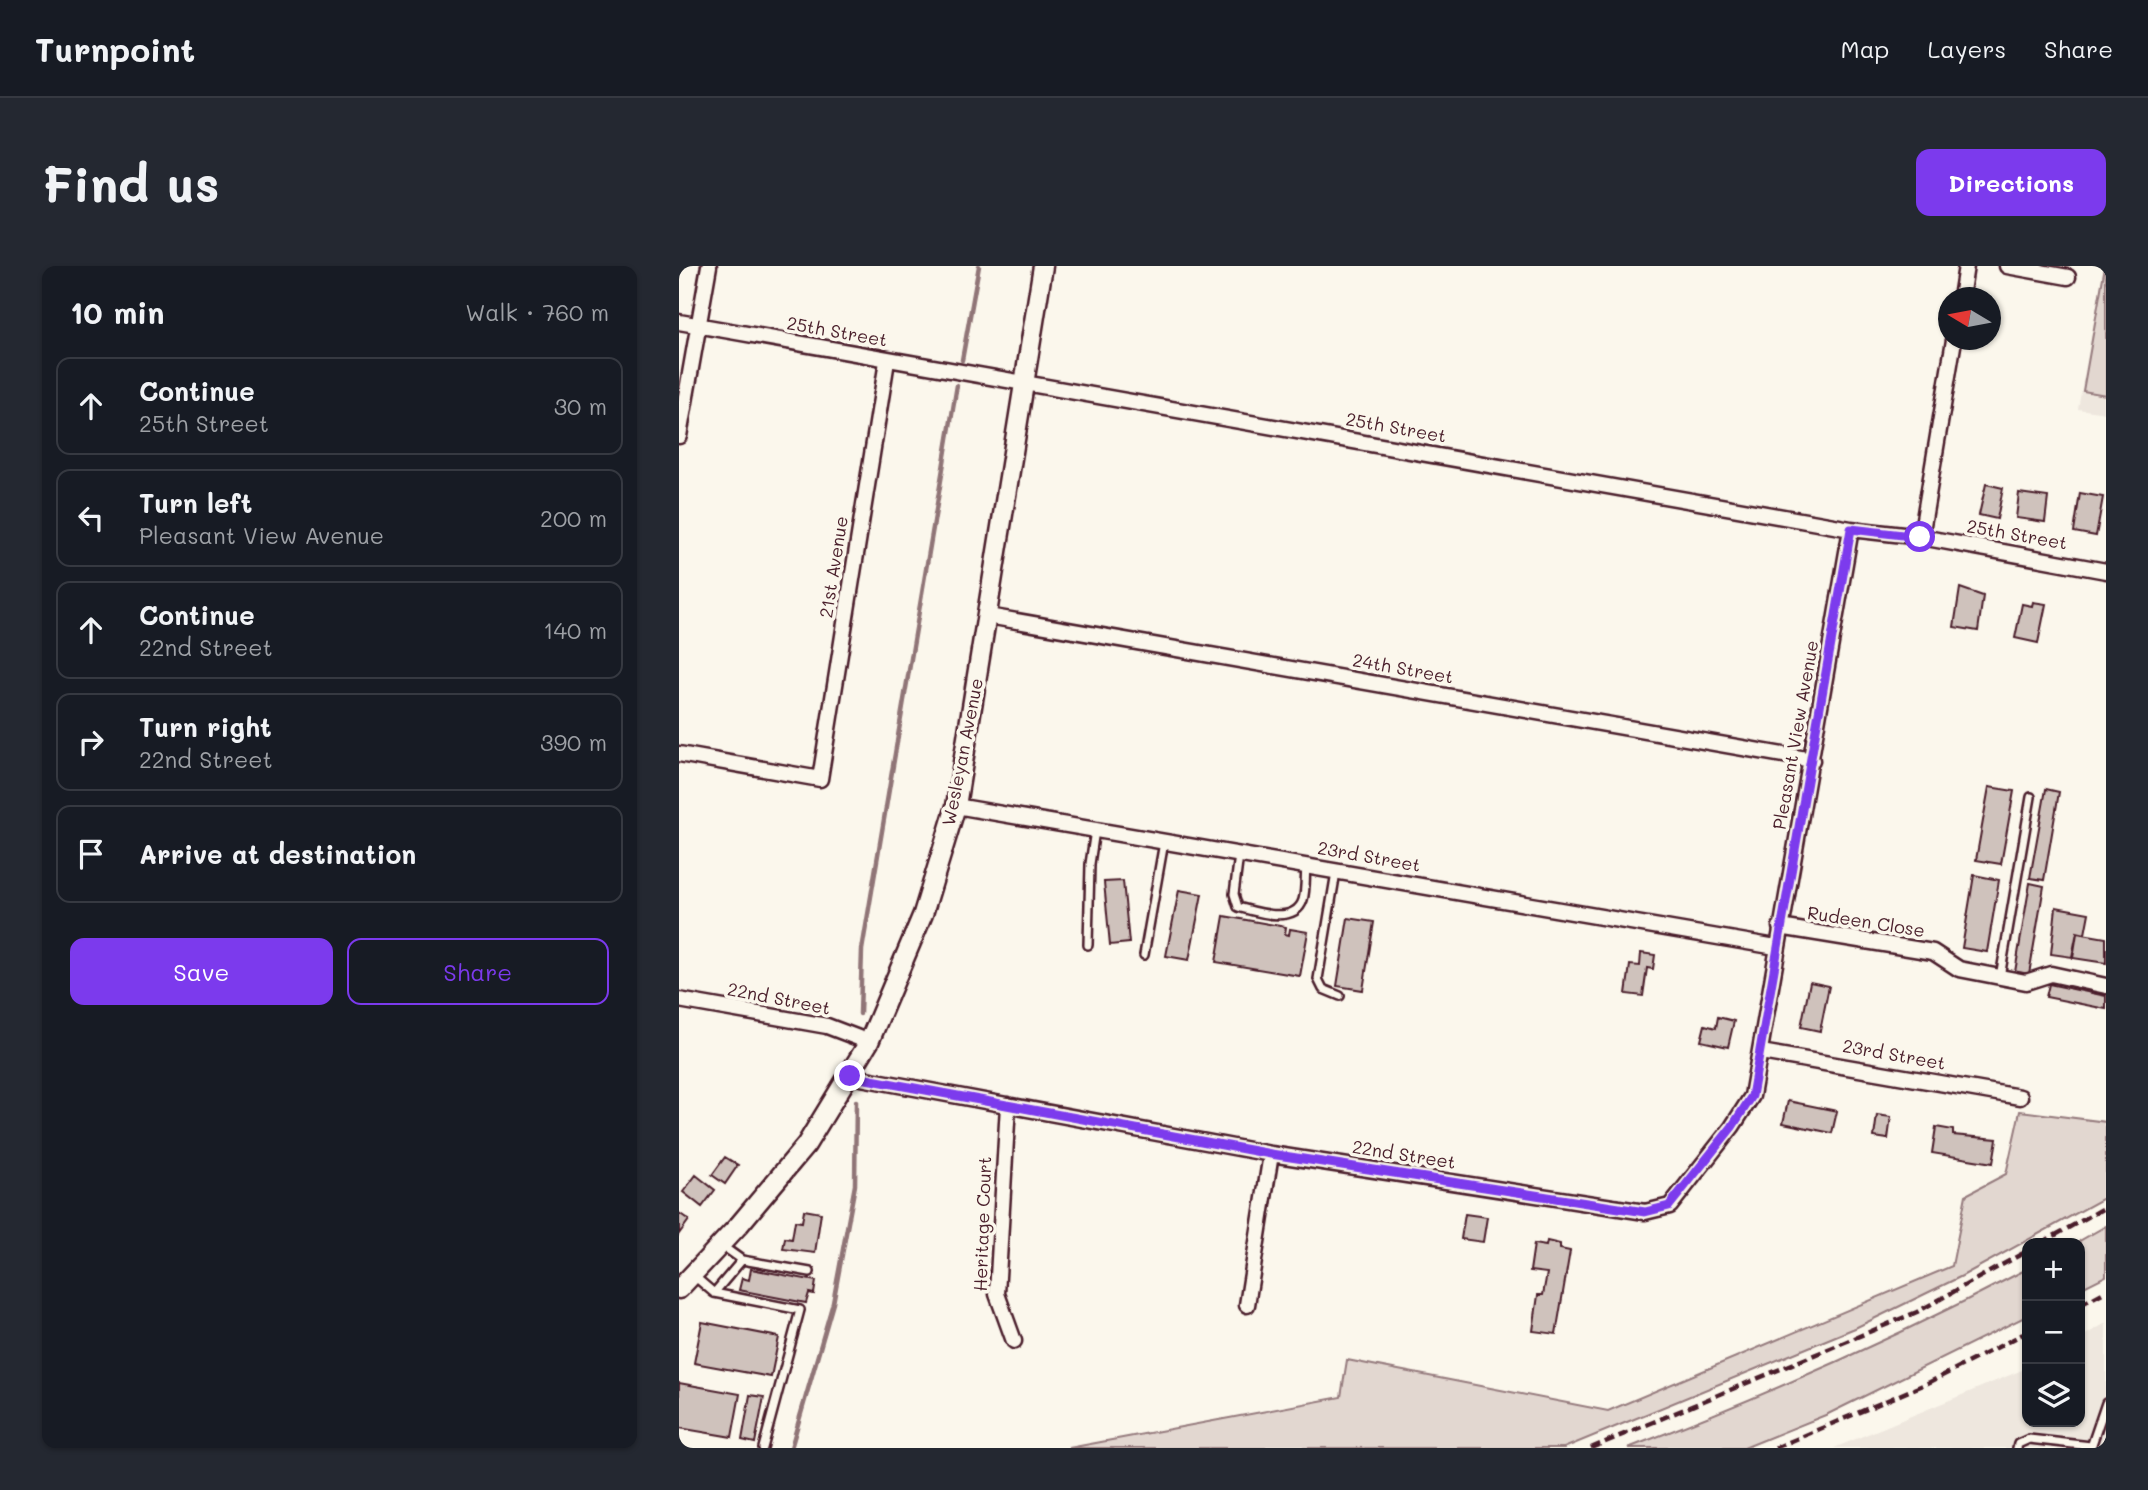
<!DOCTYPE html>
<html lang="en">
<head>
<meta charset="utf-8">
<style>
	:root { --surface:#171b24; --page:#242831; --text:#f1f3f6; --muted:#9ea1a6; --line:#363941; --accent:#7c3aed }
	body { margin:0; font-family:Mali,sans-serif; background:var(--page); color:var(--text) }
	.controls { position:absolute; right:21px; bottom:21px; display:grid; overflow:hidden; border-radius:14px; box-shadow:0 2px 5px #0004 }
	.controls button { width:63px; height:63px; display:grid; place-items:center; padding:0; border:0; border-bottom:2px solid var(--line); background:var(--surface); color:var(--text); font:35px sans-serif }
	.compass { position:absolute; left:1259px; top:21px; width:63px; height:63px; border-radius:50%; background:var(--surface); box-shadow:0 2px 5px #0004; rotate:280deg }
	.stop { position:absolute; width:21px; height:21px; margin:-16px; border:5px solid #7c3aed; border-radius:50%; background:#fff }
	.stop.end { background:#7c3aed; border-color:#fff; box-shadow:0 2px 7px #0008 }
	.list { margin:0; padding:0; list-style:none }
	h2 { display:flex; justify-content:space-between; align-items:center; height:91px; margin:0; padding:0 28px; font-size:30px }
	h2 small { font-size:23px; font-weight:400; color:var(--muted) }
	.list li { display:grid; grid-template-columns:46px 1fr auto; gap:21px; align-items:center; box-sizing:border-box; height:98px; margin:0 14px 14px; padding:0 14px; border:2px solid var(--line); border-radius:14px }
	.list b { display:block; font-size:26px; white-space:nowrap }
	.list p { margin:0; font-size:23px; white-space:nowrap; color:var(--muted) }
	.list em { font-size:23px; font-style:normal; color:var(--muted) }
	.actions { display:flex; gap:14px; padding:21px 28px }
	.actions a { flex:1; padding:16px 0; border:2px solid var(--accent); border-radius:14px; text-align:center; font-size:24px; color:var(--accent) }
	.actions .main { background:var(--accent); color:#fff }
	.icon { flex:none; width:38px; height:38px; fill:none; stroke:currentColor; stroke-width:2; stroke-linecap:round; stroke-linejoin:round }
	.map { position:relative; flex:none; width:1427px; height:1182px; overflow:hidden; border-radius:14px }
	header { display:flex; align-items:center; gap:42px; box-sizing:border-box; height:98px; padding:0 35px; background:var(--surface); border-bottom:2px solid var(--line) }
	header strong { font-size:33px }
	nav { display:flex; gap:38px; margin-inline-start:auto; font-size:24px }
	.intro { display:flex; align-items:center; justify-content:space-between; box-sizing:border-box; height:168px; padding:0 42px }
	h1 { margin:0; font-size:49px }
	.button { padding:18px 32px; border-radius:14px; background:var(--accent); color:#fff; font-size:24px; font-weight:700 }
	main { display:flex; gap:42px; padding:0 42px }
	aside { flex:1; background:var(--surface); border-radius:14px; box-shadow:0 2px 5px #0004 }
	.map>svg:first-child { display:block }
	.built { fill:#eee7de }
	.green { fill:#e2d7d0; stroke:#967b7e; stroke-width:2 }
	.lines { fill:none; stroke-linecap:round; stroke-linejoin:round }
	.stream { stroke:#907477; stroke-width:4.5 }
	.building { fill:#cfc2bc; stroke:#4a1f2b; stroke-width:2 }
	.service-casing { stroke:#4a1f2b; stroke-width:12 }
	.minor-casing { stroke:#4a1f2b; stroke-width:19 }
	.tertiary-casing { stroke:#4a1f2b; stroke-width:23 }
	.service { stroke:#fbf7ec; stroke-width:7 }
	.minor { stroke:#fbf7ec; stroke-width:14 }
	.tertiary { stroke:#fbf7ec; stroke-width:18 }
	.rail { stroke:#4a1f2b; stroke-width:4.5; stroke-dasharray:10 5; stroke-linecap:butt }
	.route { stroke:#7c3aed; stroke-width:9 }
	.labels { text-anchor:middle; stroke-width:7; stroke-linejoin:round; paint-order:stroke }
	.street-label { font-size:18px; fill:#4a1f2b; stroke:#fbf7ec }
</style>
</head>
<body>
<header>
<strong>Turnpoint</strong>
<nav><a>Map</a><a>Layers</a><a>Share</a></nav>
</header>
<div class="intro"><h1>Find us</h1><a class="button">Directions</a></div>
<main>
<aside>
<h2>10 min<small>Walk · 760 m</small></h2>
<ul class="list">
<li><svg class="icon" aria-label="ahead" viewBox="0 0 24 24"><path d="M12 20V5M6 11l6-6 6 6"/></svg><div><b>Continue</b><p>25th Street</p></div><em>30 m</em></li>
<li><svg class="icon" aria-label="left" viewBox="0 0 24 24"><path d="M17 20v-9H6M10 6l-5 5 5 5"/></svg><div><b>Turn left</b><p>Pleasant View Avenue</p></div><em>200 m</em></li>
<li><svg class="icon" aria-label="ahead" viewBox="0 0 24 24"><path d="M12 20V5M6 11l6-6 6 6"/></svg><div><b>Continue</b><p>22nd Street</p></div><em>140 m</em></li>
<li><svg class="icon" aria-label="right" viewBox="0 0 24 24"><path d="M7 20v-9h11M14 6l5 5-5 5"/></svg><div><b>Turn right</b><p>22nd Street</p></div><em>390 m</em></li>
<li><svg class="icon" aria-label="arrive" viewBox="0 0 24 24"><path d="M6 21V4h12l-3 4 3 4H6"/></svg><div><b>Arrive at destination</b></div></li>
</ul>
<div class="actions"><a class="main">Save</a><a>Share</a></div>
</aside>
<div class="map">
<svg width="1427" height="1182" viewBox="0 0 1427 1182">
	<rect width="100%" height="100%" fill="#fbf7ec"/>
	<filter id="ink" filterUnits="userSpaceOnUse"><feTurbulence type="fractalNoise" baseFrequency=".0143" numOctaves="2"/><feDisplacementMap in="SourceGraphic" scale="14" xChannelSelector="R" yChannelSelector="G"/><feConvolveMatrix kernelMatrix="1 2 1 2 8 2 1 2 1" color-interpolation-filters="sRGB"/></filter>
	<g filter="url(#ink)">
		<!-- built -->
		<path class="built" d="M1425,0H1427V147L1399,143Z
			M1427,1057V1182H1155L1348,1102V1156H1401V1072Z"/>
		<!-- green -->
		<path class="green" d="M1426,0H1427V129L1404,125Z
			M1341,845L1427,856V931L1283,1010L1176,1062L885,1182H390L662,1131L668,1094L929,1145L1273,1000L1287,929L1327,908Z
			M1427,960V1010L1401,1023V977H1397Z
			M1348,1003V1050L1149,1148L1065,1182H949C1086,1130 1219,1071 1348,1003Z"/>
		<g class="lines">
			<!-- stream -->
			<path class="stream" d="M283,94L300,0
				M181,748L183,684L278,119
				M112,1182L154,1037L176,919L177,835"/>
		</g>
		<!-- building -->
		<path class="building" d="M1307,218L1324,222L1318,253L1300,249Z
			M1340,227L1369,231L1366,256L1337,252Z
			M1401,227L1424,231L1417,270L1395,266Z
			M1281,322L1304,330L1299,365L1275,361Z
			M1354,336L1367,338L1359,377L1336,372L1343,338L1353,340Z
			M1310,521L1335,525L1322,598L1297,594Z
			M1367,523L1380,526L1365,614L1351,612Z
			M1295,609L1320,614L1308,686L1283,682Z
			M444,615L450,677L431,679L425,616Z
			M1351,617L1365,620L1350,708L1336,706Z
			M500,624L523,628L510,694L487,690Z
			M1377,641L1410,647L1406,668L1398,666L1393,691L1372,688Z
			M545,650L607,661L606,668L610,669L611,663L629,666L621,710L537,696Z
			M669,652L695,656L684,724L658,720Z
			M1398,667L1427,672V697L1394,692Z
			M962,687L976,689L974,703L968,702L964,730L947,728L951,699L961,700Z
			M1131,716L1150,720L1141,765L1122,761Z
			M1370,718L1427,730V743L1367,731Z
			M1039,751L1055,755L1049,781L1022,775L1026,759L1037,762Z
			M1109,835L1158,845L1153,867L1104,857Z
			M1198,849L1212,851L1209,873L1195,871Z
			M1257,861L1274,864V869L1318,873L1314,897L1253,887Z
			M46,891L59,899L46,918L33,909Z
			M17,909L36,924L23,941L4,926Z
			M125,944L142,947L136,987L104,983L106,972L113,973L116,955L123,956Z
			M0,947L10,954L0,968Z
			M786,948L808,951L804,976L782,973Z
			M868,975L881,978V983L891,985L877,1068L854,1065L859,1029H864L868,1007L851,1005L855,978L867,980Z
			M72,1003L137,1015L135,1028L130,1027L127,1037L60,1024L63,1012L70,1014Z
			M23,1056L100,1071L92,1111L15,1097Z
			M0,1117L61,1128L53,1171L0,1162Z
			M71,1129L85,1131L76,1177L63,1174Z"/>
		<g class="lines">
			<defs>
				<path id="service" d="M560,589L555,628L559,641C577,646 616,659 624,634C627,624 626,610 627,600
					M657,606L639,713L644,723L661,730
					M409,679L411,598L416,564
					M465,689L485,576
					M1321,711L1352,531
					M63,994L131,1006
					M14,1009L35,1027L121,1044L84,1182
					M35,1027L63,994L42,979
					M1412,1181L1427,1137
					M1338,1182L1339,1178L1350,1173L1412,1180"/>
				<path id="minor" d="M1328,0L1389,11
					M1282,32L1287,0
					M0,56L1172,263L1242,271L1427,305
					M0,170L30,0
					M1242,271L1275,74
					M309,350L1133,494
					M0,488L141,513L208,95
					M277,540L1097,681
					M1101,661L1254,686L1280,703L1347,716L1372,708L1427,720
					M0,734L148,760L190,776
					M1082,786L1341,831
					M171,810L592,888L966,946L991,940L1053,861L1073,830L1172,263
					M329,839L318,1028L335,1075
					M568,1039L592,888"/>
				<path id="tertiary" d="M0,1023L60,959L127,879L190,776L244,648L277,540L364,0"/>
			</defs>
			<!-- service casing -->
			<use href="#service" class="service-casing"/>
			<!-- minor casing -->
			<use href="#minor" class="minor-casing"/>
			<!-- tertiary casing -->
			<use href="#tertiary" class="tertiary-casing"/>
			<!-- service -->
			<use href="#service" class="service"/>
			<!-- minor -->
			<use href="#minor" class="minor"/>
			<!-- tertiary -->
			<use href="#tertiary" class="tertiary"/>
			<!-- rail -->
			<path class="rail" d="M1362,977L1427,941
				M1401,1039L1427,1025
				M912,1182L1238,1046L1348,985
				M1096,1182L1251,1116L1348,1066"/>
		</g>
	</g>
	<g class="lines" filter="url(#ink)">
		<!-- route -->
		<path class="route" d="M171,810L592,888L966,946L990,940L1053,861L1073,830L1172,263L1241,271"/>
	</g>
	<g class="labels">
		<!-- street labels -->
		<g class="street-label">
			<text transform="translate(158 66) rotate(10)" y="6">25th Street</text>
			<text transform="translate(717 162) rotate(10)" y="6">25th Street</text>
			<text transform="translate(1338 269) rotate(10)" y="6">25th Street</text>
			<text transform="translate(155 301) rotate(-81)" y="6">21st Avenue</text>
			<text transform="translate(724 403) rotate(10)" y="6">24th Street</text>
			<text transform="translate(1117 469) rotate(-80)" y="6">Pleasant View Avenue</text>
			<text transform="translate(284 486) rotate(-79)" y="6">Wesleyan Avenue</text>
			<text transform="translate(690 591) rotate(10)" y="6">23rd Street</text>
			<text transform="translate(1187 656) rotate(9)" y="6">Rudeen Close</text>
			<text transform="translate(100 733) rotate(11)" y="6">22nd Street</text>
			<text transform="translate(1215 789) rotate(10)" y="6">23rd Street</text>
			<text transform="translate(725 889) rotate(9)" y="6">22nd Street</text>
			<text transform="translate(304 958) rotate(-88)" y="6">Heritage Court</text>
		</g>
	</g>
</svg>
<div class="controls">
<button>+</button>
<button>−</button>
<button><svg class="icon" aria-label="layers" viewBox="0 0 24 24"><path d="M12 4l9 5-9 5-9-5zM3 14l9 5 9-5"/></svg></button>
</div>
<svg class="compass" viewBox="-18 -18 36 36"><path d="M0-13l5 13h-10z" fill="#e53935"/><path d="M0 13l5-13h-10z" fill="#9ea1a6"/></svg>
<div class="stop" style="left:1241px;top:271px"></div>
<div class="stop end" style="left:171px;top:810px"></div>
</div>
</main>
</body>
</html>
